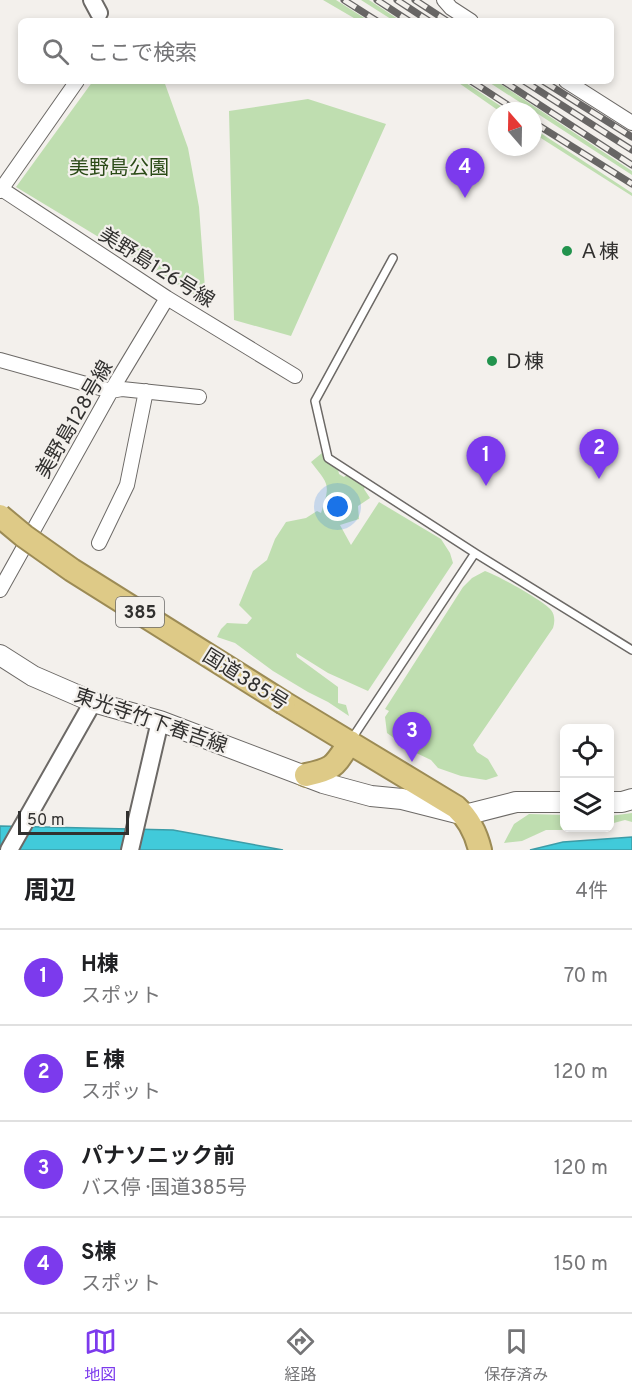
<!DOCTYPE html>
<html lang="ja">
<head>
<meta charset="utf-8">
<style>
	:root { --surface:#fff; --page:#f2f2f2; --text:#202124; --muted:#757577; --line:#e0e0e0; --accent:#7c3aed }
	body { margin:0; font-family:Overpass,"Noto Sans JP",sans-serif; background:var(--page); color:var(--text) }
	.controls { position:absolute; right:18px; bottom:18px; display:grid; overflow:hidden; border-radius:9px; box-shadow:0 3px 9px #0003 }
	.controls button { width:54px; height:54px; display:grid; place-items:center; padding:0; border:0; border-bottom:2px solid var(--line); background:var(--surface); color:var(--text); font:30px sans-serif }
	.compass { position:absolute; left:488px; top:102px; width:54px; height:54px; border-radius:50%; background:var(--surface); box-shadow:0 3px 9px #0003; rotate:340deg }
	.scale { position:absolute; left:18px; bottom:15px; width:111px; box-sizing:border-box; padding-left:6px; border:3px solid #31302f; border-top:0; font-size:16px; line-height:21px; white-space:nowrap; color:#31302f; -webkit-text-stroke:4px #f3f0ec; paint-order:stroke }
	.you { position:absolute; left:338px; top:507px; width:21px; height:21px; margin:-15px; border:4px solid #fff; border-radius:50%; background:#1a73e8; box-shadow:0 0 0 9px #1a73e833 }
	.badge { display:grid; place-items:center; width:39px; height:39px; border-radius:50%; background:var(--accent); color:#fff; font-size:20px; font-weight:700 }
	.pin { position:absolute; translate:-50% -50px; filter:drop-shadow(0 2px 3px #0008) }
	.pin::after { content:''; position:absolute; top:32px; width:21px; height:18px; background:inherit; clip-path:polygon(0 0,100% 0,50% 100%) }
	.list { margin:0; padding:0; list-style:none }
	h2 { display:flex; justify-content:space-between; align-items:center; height:78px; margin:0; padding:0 24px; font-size:26px }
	h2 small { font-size:20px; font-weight:400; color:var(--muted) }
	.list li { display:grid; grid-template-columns:39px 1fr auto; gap:18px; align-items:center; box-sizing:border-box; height:96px; padding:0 24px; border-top:2px solid var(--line) }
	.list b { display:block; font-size:22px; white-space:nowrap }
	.list p { margin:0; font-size:20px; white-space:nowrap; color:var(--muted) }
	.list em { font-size:20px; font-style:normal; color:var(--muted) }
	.icon { flex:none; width:33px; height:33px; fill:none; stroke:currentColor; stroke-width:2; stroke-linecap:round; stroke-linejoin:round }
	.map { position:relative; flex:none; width:632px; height:850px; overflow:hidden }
	.search { position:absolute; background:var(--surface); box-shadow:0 3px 9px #0003; left:18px; right:18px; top:18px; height:66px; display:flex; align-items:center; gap:15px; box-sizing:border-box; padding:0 21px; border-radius:9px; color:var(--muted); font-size:22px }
	.sheet { height:462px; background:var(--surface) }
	nav { display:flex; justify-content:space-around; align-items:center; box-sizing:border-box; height:84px; border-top:2px solid var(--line); background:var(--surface); font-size:16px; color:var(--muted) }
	nav a { display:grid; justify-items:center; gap:3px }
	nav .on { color:var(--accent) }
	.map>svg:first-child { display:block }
	.green { fill:#bfdeb0 }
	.water { fill:#41cada; stroke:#3c9ca7; stroke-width:1.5 }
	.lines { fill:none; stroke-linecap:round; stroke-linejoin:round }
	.service-casing { stroke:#6c6966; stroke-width:10 }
	.minor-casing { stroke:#6c6966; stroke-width:16 }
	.tertiary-casing { stroke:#6c6966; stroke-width:20 }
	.secondary-casing { stroke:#6c6966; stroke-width:22 }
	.trunk-casing { stroke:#9c8b55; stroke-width:26 }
	.service { stroke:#fff; stroke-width:7 }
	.minor { stroke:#fff; stroke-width:14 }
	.tertiary { stroke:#fff; stroke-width:16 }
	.secondary { stroke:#fff; stroke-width:20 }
	.trunk { stroke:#deca87; stroke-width:22 }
	.rail-casing { stroke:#686665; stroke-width:7 }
	.rail { stroke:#f3f0ec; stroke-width:4.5; stroke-dasharray:14; stroke-linecap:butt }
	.trunk-bridge-casing { stroke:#9c8b55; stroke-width:26; stroke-linecap:butt }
	.trunk-bridge { stroke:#deca87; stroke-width:22 }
	.poi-dot { fill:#21934d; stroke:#f3f0ec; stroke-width:2 }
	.labels { text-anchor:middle; stroke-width:4.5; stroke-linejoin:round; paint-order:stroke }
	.shield { fill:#f3f0ec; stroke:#6b6a68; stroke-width:1.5 }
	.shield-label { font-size:18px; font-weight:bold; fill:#31302f }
	.park-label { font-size:20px; fill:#2a4a16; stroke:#f3f0ec }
	.poi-label { font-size:20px; fill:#31302f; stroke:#f3f0ec; text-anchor:start }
	.street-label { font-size:20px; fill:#31302f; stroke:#f3f0ec }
</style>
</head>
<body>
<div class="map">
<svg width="632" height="850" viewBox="0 0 632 850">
	<rect width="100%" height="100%" fill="#f3f0ec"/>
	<!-- green -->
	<path class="green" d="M323,0H336L369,21H359Z
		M361,0H369L401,21H394Z
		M93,81H164L188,148L199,207L206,302L16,187Z
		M456,81H463L508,111H499Z
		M487,81H496L632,171V175Z
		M308,99L386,124L291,336L234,320L229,111Z
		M533,128L632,193V196L533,133Z
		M322,453L336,459L339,474L344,477L353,470L367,480L364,489L370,498L358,506L359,519L340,525L351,545L379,502L441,539L450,553L453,563L368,691L328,673L296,653L297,657L338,687V703L346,705L349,716L328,702L308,692L273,671L235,643L217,637L221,629L227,623L247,624L252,618L239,605L253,571L267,560L275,539L286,522L306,518L317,511L321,513C330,484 330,486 311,462Z
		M485,571C497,575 544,601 551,610C555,615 555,622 553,628L473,745L477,752L488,759L498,776L486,780L461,776L438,768L431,760L412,751L387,733L385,717L389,711L385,709L463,587L472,578Z
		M632,813V822L625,820L610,824V816Z
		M529,814L564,815V828H593L582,830H546L522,841L504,843L514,824Z"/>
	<!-- water -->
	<path class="water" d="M0,826L173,830L283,850H0Z
		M632,837V850H530L563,842Z"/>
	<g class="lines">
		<defs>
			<path id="service" d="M393,258L315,401L328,458L475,553
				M351,740L475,553L632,650"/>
			<path id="minor" d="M444,0L451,8L471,21
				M566,81L632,123
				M0,188L167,298L295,376
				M0,191L77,81
				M0,360L111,391L122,389L199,397
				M99,543L127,485L146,391
				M0,590L111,391L167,298"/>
			<path id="tertiary" d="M92,0L99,13
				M9,850L93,702
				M130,850L160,721"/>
			<path id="secondary" d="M0,655L33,676L93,702L160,721L323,783L371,796L402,799L465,815L516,802H564
				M610,802H622L632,799"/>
			<path id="trunk" d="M284,703L456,807C468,818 476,833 480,850
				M306,775C335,769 334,766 350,742"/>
		</defs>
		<!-- service casing -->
		<use href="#service" class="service-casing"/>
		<!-- minor casing -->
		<use href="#minor" class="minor-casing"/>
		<!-- tertiary casing -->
		<use href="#tertiary" class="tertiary-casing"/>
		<!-- secondary casing -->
		<use href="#secondary" class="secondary-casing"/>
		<!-- trunk casing -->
		<use href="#trunk" class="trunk-casing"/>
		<!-- service -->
		<use href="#service" class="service"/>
		<!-- minor -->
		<use href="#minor" class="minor"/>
		<!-- tertiary -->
		<use href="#tertiary" class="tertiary"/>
		<!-- secondary -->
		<use href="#secondary" class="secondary"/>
		<!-- trunk -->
		<use href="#trunk" class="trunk"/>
		<defs>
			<path id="rail" d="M344,0L377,21
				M377,0L409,21
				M397,0L429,21
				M415,0L447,21
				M471,81L517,111
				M503,81L632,165
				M524,81L632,150
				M543,81L632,137
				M533,122L632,184"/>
		</defs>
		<!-- rail casing -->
		<use href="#rail" class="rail-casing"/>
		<!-- rail -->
		<use href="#rail" class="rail"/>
		<defs>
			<path id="trunk-bridge" d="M0,516L24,536L72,570L284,703"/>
		</defs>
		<!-- trunk-bridge casing -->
		<use href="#trunk-bridge" class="trunk-bridge-casing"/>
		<!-- trunk-bridge -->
		<use href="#trunk-bridge" class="trunk-bridge"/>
	</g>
	<!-- markers -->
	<g class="poi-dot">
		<circle cx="567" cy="251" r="6"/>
		<circle cx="492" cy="361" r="6"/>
	</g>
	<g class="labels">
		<!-- shield labels -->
		<rect class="shield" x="116" y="597" width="48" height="30" rx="4.5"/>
		<g class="shield-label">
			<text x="140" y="618">385</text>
		</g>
		<!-- park labels -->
		<g class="park-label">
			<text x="119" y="174">美野島公園</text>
		</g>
		<!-- poi labels -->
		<g class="poi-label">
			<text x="579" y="258">Ａ棟</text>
			<text x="504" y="368">Ｄ棟</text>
		</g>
		<!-- street labels -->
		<g class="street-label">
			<text transform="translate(157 267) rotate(32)" y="7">美野島126号線</text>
			<text transform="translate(74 419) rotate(-60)" y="7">美野島128号線</text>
			<text transform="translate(246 679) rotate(32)" y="7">国道385号</text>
			<text transform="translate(151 720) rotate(19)" y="7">東光寺竹下春吉線</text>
		</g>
	</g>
</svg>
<div class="controls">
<button><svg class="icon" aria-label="locate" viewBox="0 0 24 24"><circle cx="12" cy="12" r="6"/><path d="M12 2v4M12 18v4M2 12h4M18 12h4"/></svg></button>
<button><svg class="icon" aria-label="layers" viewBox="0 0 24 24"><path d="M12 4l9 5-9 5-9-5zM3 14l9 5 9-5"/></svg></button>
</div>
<svg class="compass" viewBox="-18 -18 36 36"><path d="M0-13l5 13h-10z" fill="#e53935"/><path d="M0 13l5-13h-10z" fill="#757577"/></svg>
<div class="scale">50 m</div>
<div class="you"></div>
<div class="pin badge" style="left:486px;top:486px">1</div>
<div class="pin badge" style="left:599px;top:479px">2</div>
<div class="pin badge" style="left:412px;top:762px">3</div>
<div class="pin badge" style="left:465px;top:198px">4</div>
<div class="search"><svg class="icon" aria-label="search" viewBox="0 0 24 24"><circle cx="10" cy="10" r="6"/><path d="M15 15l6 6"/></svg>ここで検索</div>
</div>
<section class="sheet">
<h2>周辺<small>4件</small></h2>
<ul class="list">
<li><span class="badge">1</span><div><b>H棟</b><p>スポット</p></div><em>70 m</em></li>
<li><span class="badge">2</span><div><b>Ｅ棟</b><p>スポット</p></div><em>120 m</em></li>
<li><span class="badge">3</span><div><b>パナソニック前</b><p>バス停 · 国道385号</p></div><em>120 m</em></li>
<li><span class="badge">4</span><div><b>S棟</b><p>スポット</p></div><em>150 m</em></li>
</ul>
</section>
<nav>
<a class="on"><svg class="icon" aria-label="map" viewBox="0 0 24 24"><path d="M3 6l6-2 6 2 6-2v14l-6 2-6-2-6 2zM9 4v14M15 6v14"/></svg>地図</a>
<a><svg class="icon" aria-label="directions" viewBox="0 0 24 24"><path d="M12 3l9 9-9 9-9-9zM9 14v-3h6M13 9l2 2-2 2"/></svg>経路</a>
<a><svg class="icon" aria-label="saved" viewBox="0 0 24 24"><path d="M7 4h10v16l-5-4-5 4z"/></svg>保存済み</a>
</nav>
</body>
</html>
